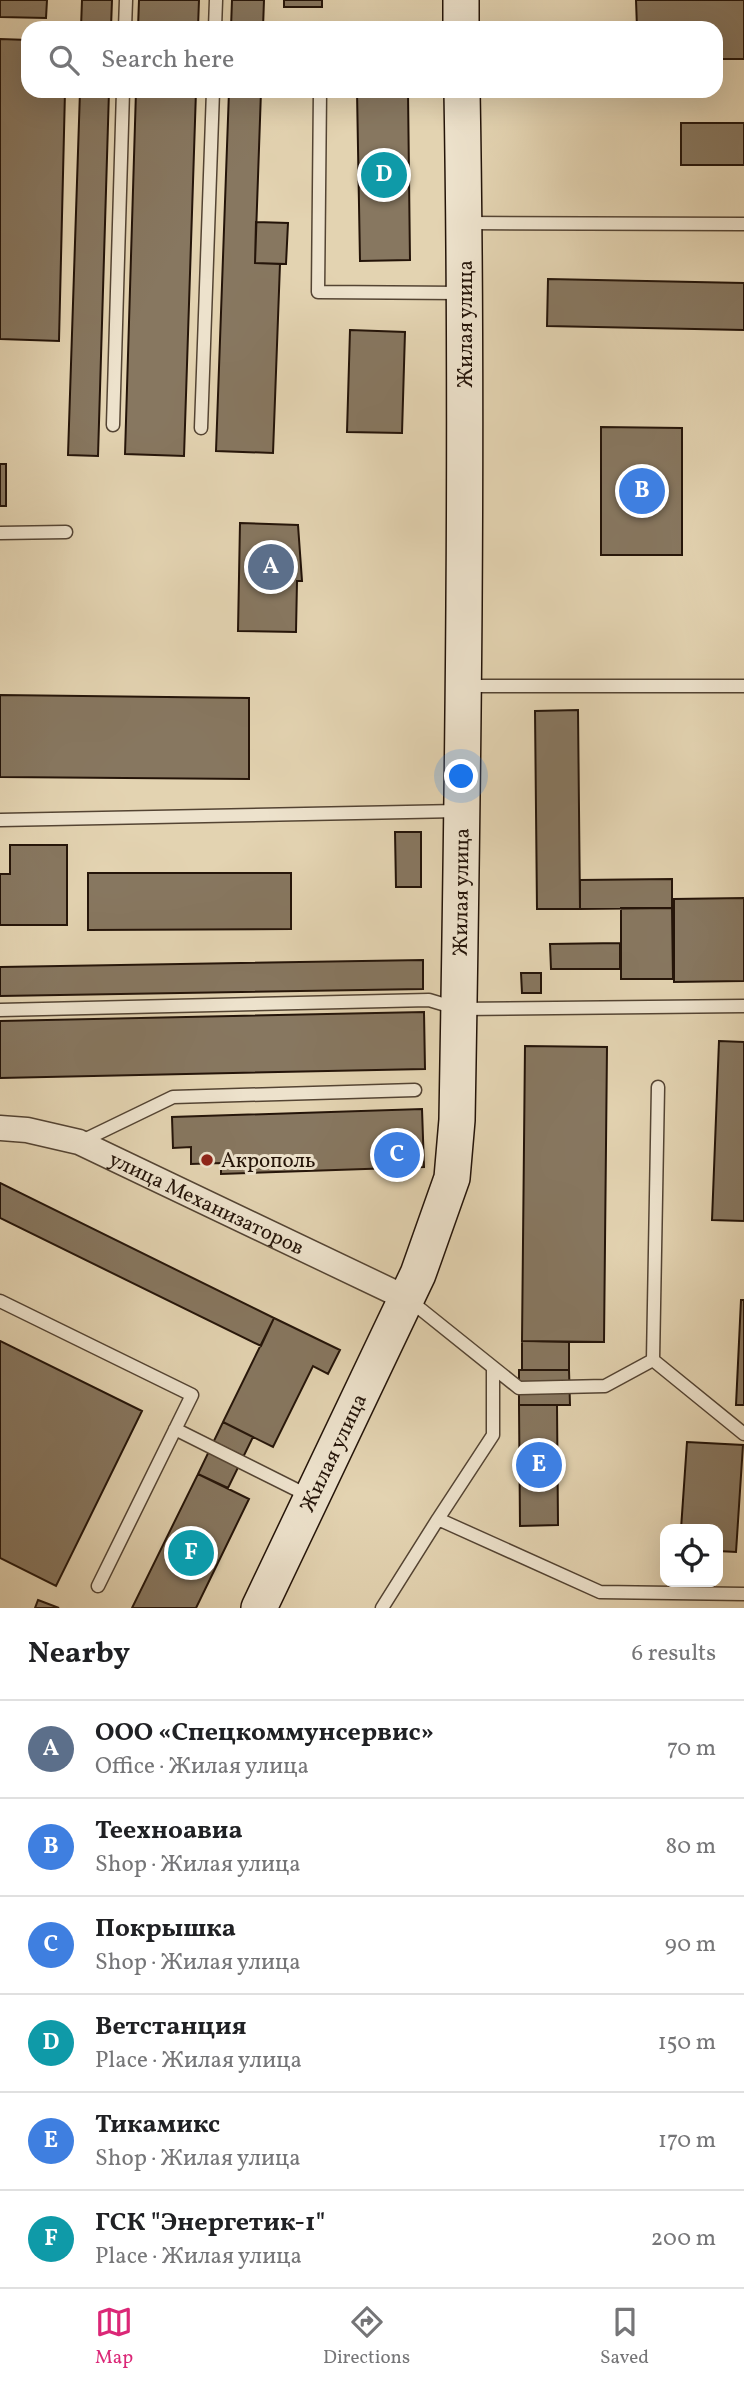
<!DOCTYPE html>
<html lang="en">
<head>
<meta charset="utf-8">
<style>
	:root { --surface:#fff; --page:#f2f2f2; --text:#202124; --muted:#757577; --line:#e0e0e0; --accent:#db2777 }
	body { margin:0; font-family:Vollkorn,serif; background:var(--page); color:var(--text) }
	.controls { position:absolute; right:21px; bottom:21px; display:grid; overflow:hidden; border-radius:14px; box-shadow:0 7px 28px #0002 }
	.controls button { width:63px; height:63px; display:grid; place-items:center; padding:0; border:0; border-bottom:2px solid var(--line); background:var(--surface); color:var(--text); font:35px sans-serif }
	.you { position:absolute; left:462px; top:777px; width:24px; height:24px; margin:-18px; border:5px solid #fff; border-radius:50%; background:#1a73e8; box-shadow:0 0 0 10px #1a73e833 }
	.badge { display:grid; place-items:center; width:46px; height:46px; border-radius:50%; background:var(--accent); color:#fff; font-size:23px; font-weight:700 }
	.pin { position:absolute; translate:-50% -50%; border:4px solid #fff; box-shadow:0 2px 7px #0006 }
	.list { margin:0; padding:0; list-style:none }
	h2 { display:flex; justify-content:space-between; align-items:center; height:91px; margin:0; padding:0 28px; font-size:30px }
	h2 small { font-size:23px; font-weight:400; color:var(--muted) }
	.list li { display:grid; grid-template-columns:46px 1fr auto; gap:21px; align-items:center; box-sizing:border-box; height:98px; padding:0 28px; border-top:2px solid var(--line) }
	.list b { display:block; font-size:26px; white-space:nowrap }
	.list p { margin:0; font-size:23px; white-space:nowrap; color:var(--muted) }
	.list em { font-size:23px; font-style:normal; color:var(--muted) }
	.icon { flex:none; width:38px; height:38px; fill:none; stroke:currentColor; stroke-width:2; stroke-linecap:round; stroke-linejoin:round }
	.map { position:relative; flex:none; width:744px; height:1608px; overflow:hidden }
	.search { position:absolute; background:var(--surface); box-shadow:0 7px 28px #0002; left:21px; right:21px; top:21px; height:77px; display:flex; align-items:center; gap:18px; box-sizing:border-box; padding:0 24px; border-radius:21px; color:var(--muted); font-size:26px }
	.sheet { height:679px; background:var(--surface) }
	nav { display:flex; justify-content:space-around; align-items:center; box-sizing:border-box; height:98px; border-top:2px solid var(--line); background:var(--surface); font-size:19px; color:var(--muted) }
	nav a { display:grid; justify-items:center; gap:4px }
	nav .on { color:var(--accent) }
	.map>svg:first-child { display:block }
	.building { fill:#877760; stroke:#241409; stroke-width:2 }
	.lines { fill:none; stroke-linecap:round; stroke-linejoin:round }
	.lane-casing { stroke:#544433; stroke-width:15 }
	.street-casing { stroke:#544433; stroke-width:27 }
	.secondary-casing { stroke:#241409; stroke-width:38 }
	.lane { stroke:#ede2cc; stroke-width:12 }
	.street { stroke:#ede2cc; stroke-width:24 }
	.secondary { stroke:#ede2cc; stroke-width:35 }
	.poi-dot { fill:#8f2418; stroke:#ede2cc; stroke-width:2.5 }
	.labels { text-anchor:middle; stroke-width:6; stroke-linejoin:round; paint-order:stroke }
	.street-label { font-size:21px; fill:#241409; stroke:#ede2cc }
	.poi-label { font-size:21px; fill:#241409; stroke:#ede2cc; text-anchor:start }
</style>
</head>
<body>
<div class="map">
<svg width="744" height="1608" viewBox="0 0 744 1608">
	<rect width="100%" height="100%" fill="#e3d3b1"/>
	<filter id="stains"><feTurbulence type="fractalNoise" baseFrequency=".00286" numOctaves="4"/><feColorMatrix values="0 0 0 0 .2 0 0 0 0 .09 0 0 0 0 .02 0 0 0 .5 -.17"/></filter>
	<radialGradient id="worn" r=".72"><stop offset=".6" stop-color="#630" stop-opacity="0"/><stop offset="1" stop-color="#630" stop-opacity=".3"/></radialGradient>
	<!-- building -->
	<path class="building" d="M0,0H47L46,18L0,17Z
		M82,0H112L111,28H81Z
		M139,0H199L198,28H138Z
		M232,0H264L263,28H231Z
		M284,0H322V7H284Z
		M636,0H744V59H716V28H637Z
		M0,39L28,40V91H65L59,341L0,339Z
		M80,91H109L98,456L68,455Z
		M136,91H196L184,456L125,454Z
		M229,91H261L255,263L280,264L273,453L216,451Z
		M357,91H408L410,260L360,261Z
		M681,123H744V165H681Z
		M256,222L288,223L286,264L255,263Z
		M548,279L744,283V330L547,326Z
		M350,330L405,332L402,433L347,432Z
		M601,427L682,428V555H601Z
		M0,464H6V506H0Z
		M240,523L298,525L302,581H297L296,632L238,631Z
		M0,695L249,698V779L0,777Z
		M578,710L580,909H537L535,711Z
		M395,832H421V887H396Z
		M10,845H67V925H0V874H10Z
		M88,873H291V929L88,930Z
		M672,879V908L580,909V880Z
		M744,898V981L674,982V899Z
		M621,908H672L673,979H621Z
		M620,943V969H551L550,944Z
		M423,960V989L0,996V967Z
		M521,973H541V993H522Z
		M424,1012L425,1069L0,1078V1021Z
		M719,1041L744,1042V1221L712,1220Z
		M525,1046L607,1047L604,1342L522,1341Z
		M422,1109L424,1167L221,1174V1163L191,1164V1147L173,1148L172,1117Z
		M0,1183L274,1318L261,1346L0,1218Z
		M741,1300H744V1405H736Z
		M274,1318L340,1350L328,1374L313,1366L273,1447L223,1422Z
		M0,1341L142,1411L56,1586L0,1558Z
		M522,1341L569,1342V1370H522Z
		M519,1370H569L570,1405H519Z
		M519,1405H557L558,1525L520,1526Z
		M223,1422L253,1437L228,1488L198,1474Z
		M687,1442L743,1445L736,1552L718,1551V1529H681Z
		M198,1474L249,1499L196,1608H132Z
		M38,1600L59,1608H35Z"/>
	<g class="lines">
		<defs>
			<path id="lane" d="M125,28L126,0
				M215,28L216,0
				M320,91L318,292L462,293
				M465,223L744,224
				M113,425L123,91
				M201,428L213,91
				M0,533L66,532
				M464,686H744
				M0,820L458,811
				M0,1010L429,1000L459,1009L744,1006
				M658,1087L653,1360L744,1434
				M80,1142L173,1097L415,1090
				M408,1299L519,1388L605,1386L653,1360
				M0,1301L192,1395L98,1586
				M175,1429L309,1496
				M438,1519L493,1435V1368
				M382,1608L438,1519L600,1592L744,1594"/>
			<g id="street">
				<path id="s1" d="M0,1128L27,1130L79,1142L406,1298"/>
			</g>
			<g id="secondary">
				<path d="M461,0V28"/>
				<path id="s2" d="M259,1608L418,1274L452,1178L457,1120C463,777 468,434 462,91"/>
			</g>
		</defs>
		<!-- lane casing -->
		<use href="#lane" class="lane-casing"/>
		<!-- street casing -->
		<use href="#street" class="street-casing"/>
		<!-- secondary casing -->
		<use href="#secondary" class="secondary-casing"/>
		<!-- lane -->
		<use href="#lane" class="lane"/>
		<!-- street -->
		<use href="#street" class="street"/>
		<!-- secondary -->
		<use href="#secondary" class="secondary"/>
	</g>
	<!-- markers -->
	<circle class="poi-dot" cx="207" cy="1160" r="7"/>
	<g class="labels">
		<!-- street labels -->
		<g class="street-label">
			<text transform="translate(465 324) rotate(-90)" y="7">Жилая улица</text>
			<text dy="7" stroke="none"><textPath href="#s2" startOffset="758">Жилая улица</textPath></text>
			<text dy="7" stroke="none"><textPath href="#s1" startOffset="222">улица Механизаторов</textPath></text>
			<text dy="7" stroke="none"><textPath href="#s2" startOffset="172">Жилая улица</textPath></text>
		</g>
		<!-- poi labels -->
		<g class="poi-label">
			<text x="221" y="1167">Акрополь</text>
		</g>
	</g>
	<rect width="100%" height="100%" filter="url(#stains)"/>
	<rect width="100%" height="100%" fill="url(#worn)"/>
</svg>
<div class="controls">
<button><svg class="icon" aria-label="locate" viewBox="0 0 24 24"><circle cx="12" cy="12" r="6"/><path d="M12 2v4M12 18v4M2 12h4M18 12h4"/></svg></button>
</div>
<div class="you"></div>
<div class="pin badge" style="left:271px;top:567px;background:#5c6f8a">A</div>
<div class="pin badge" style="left:642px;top:491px;background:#3f7fe0">B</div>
<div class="pin badge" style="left:397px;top:1155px;background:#3f7fe0">C</div>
<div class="pin badge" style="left:384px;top:175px;background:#0f9aa8">D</div>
<div class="pin badge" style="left:539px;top:1465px;background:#3f7fe0">E</div>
<div class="pin badge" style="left:191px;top:1553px;background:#0f9aa8">F</div>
<div class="search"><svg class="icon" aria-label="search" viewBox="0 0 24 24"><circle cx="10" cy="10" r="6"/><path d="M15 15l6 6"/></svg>Search here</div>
</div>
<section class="sheet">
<h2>Nearby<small>6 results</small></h2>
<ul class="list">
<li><span class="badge" style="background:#5c6f8a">A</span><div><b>ООО «Спецкоммунсервис»</b><p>Office · Жилая улица</p></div><em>70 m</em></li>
<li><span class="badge" style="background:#3f7fe0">B</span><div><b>Теехноавиа</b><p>Shop · Жилая улица</p></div><em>80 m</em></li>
<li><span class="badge" style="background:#3f7fe0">C</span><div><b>Покрышка</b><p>Shop · Жилая улица</p></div><em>90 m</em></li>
<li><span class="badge" style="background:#0f9aa8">D</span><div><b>Ветстанция</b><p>Place · Жилая улица</p></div><em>150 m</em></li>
<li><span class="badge" style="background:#3f7fe0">E</span><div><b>Тикамикс</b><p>Shop · Жилая улица</p></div><em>170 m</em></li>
<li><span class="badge" style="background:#0f9aa8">F</span><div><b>ГСК &quot;Энергетик-1&quot;</b><p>Place · Жилая улица</p></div><em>200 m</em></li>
</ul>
</section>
<nav>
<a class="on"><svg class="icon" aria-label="map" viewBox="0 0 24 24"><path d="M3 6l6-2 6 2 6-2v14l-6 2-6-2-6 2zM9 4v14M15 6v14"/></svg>Map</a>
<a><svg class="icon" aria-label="directions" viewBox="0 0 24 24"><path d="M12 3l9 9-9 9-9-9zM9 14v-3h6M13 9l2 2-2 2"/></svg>Directions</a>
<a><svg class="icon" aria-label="saved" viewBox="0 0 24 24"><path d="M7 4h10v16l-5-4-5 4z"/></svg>Saved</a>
</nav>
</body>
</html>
